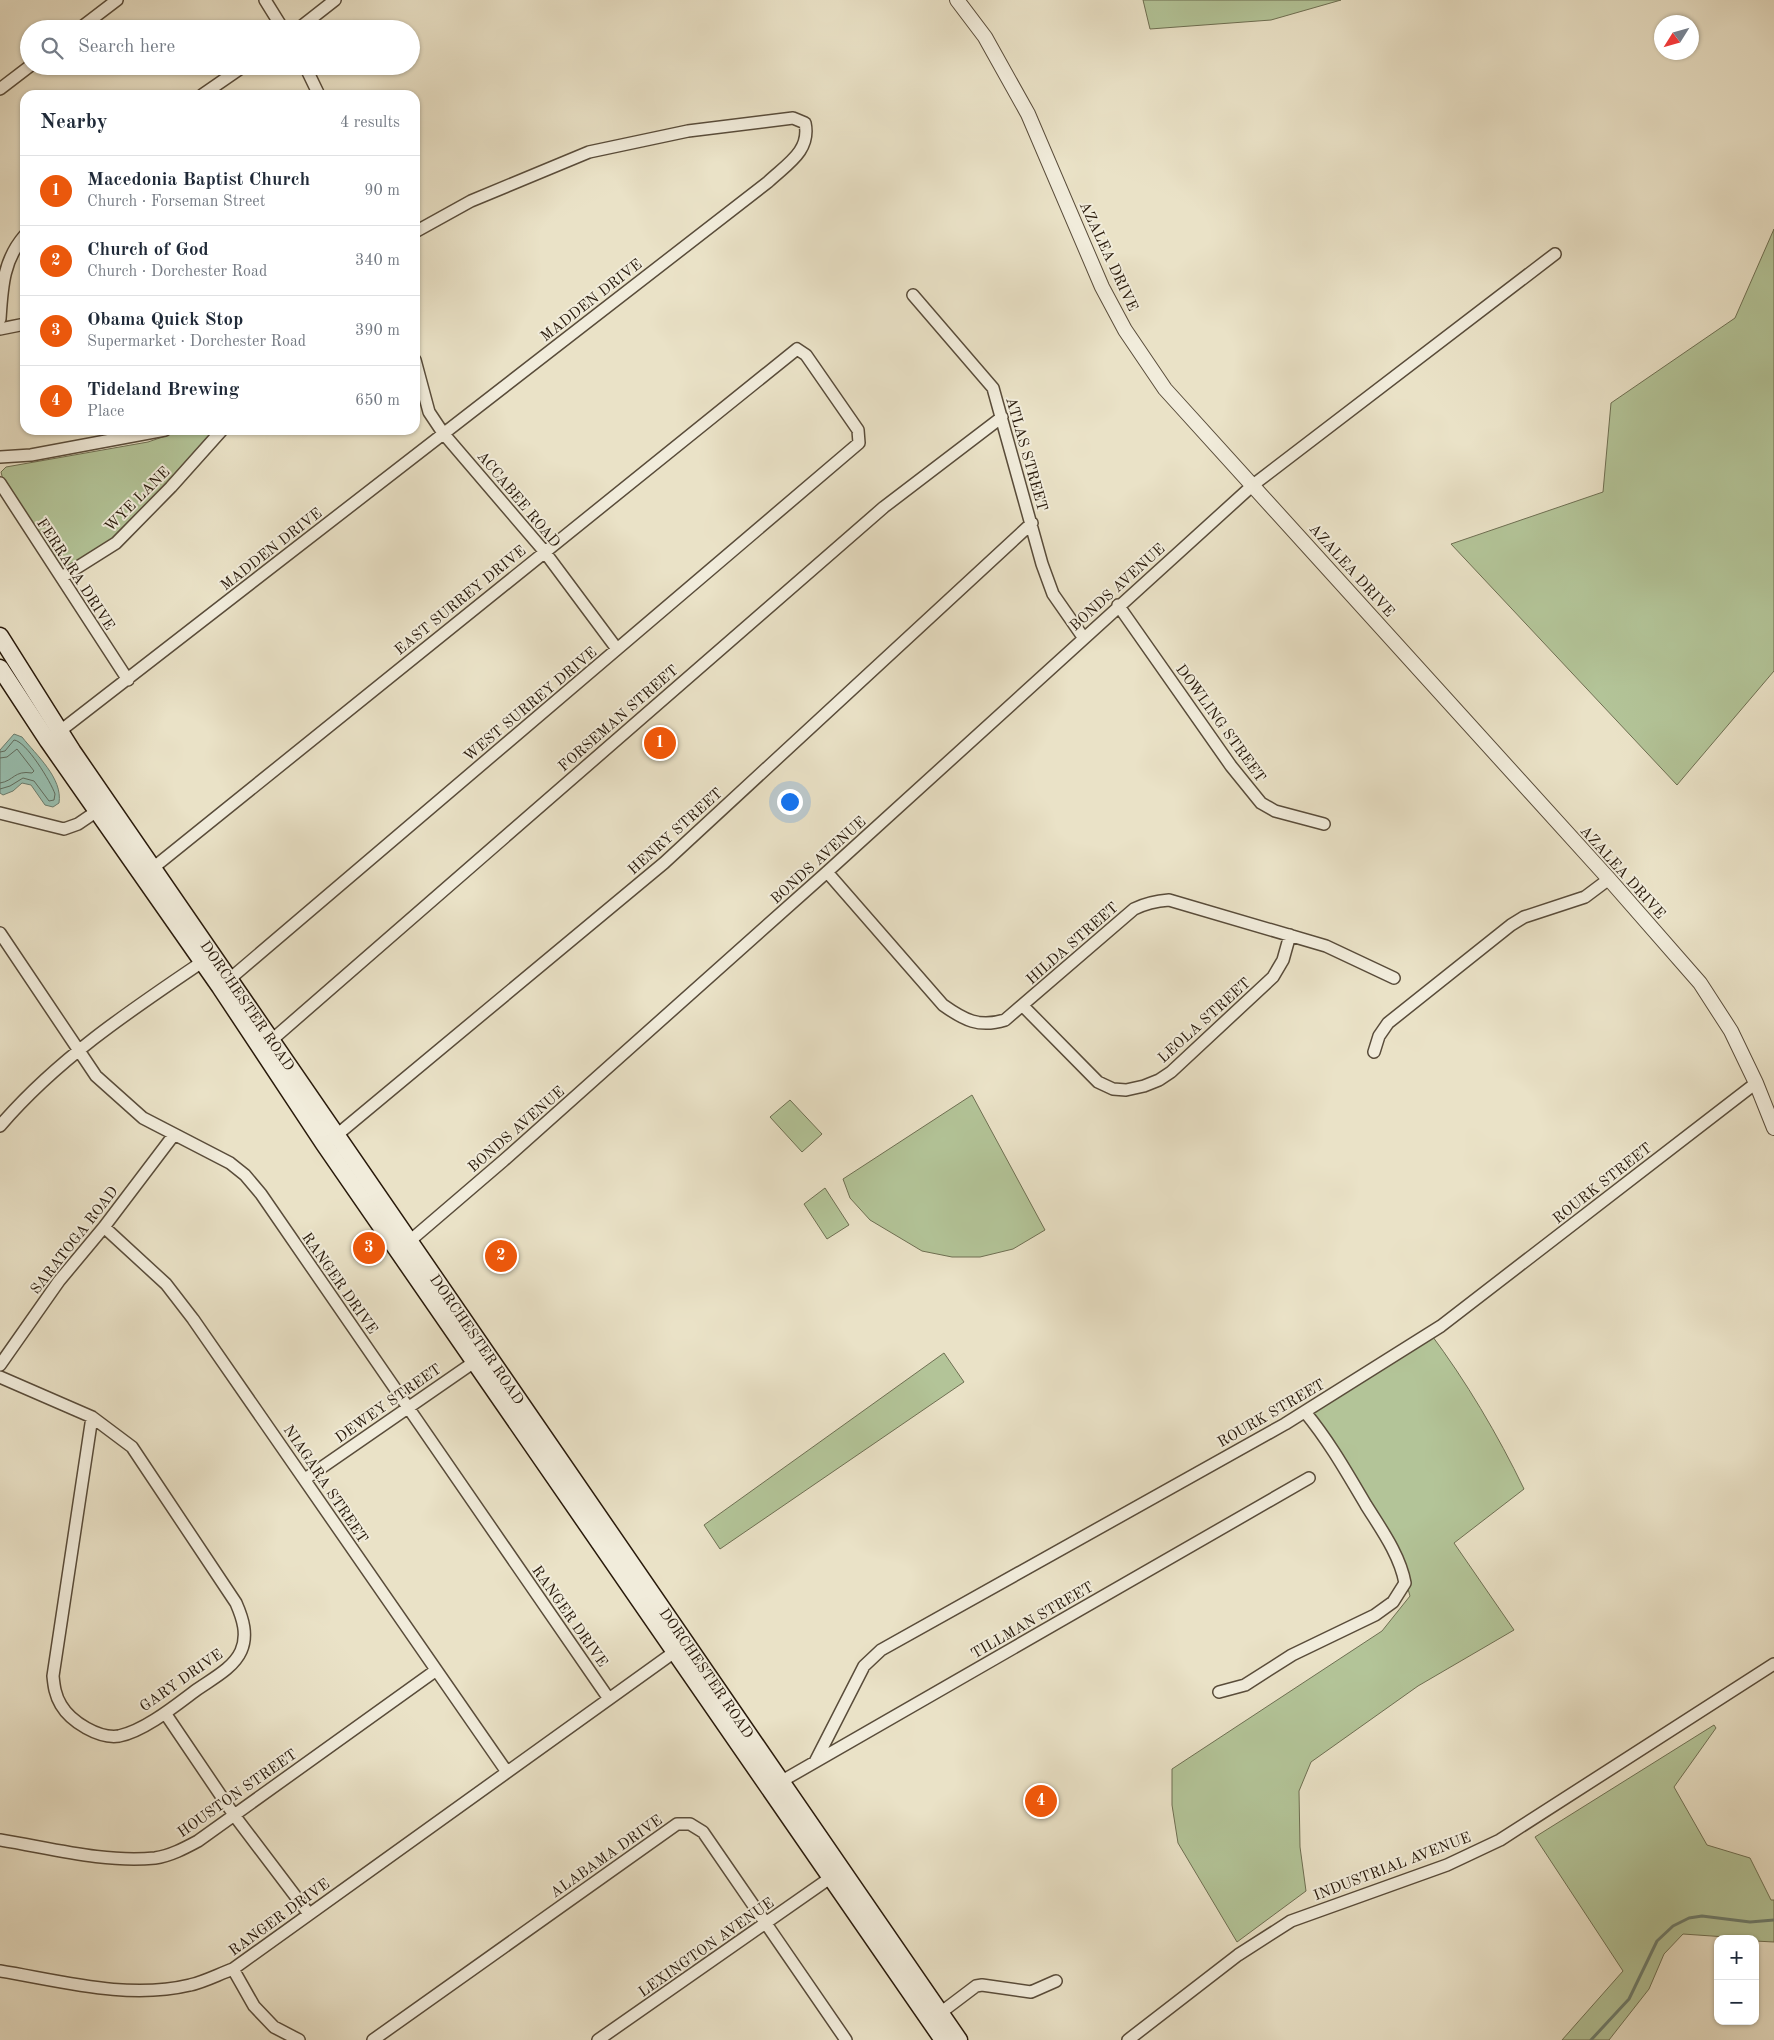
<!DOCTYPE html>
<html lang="en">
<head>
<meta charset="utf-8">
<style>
	:root { --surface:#fff; --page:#f2f2f3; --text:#1f2937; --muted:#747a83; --line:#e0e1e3; --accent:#ea580c }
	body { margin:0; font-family:"Old Standard TT",serif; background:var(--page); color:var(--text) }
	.controls { position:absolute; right:15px; bottom:15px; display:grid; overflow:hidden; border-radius:10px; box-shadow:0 1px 4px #0004 }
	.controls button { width:45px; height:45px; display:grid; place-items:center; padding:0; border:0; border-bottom:1px solid var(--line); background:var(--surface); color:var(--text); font:25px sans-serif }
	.compass { position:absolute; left:1654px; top:15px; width:45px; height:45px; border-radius:50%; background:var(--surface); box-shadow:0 1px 4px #0004; rotate:233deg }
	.you { position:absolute; left:789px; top:801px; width:18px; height:18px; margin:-12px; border:4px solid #fff; border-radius:50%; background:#1a73e8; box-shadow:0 0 0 8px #1a73e833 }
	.badge { display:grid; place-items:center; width:32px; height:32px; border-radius:50%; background:var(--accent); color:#fff; font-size:16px; font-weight:700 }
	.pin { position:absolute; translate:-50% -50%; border:2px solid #fff; box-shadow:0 1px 5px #0006 }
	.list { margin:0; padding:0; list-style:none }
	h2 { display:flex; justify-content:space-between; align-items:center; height:65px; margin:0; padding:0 20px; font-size:21px }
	h2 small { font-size:16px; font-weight:400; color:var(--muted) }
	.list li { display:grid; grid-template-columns:32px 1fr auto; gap:15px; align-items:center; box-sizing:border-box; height:70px; padding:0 20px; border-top:1px solid var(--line) }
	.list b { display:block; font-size:19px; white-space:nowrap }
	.list p { margin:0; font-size:16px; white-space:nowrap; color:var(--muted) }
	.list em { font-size:16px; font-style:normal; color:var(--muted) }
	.icon { flex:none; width:28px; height:28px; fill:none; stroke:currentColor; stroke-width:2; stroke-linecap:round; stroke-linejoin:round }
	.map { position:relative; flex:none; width:1774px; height:2040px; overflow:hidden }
	.search { position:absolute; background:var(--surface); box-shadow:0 1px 4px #0004; left:20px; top:20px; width:400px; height:55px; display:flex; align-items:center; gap:12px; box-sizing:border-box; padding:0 18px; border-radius:28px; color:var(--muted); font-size:19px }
	.panel { position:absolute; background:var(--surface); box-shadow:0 1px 4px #0004; left:20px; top:90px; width:400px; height:345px; border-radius:15px }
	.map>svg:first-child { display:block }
	.green { fill:#b3c498; stroke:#6e6f52 }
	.water { fill:#98bfb0; stroke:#6c7d6e }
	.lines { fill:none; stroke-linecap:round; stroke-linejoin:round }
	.shore { stroke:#606c5e; stroke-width:1 }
	.stream { stroke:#6c7d6e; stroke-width:3 }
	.minor-casing { stroke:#594c3a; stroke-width:14 }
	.tertiary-casing { stroke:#594c3a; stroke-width:16 }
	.secondary-casing { stroke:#291a0b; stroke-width:19 }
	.minor { stroke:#f1ecdb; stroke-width:11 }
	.tertiary { stroke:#f1ecdb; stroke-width:14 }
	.secondary { stroke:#f1ecdb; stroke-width:16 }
	.labels { text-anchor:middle; stroke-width:4; stroke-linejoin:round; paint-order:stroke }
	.street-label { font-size:15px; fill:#291a0b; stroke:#f1ecdb }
</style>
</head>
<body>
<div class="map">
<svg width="1774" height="2040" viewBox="0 0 1774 2040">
	<rect width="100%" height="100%" fill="#eae2c7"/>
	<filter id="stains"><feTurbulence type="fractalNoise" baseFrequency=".004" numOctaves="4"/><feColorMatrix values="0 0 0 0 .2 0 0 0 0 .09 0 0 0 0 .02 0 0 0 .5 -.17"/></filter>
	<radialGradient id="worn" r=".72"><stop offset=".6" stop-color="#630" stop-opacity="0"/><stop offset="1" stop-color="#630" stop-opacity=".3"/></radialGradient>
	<!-- green -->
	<path class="green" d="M1143,0H1341L1271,20L1150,29Z
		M1774,229V671L1677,785L1451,544L1603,492L1611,403L1735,318Z
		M183,430H209V437L113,540L70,568L63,566L55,561L3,480L1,472L6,467L148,442Z
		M972,1095L1045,1230L1013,1249L980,1257H952L922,1251L870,1220L850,1198L843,1179Z
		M790,1100L822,1134L802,1152L770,1117Z
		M825,1188L849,1225L827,1239L804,1204Z
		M1430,1333C1466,1381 1498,1435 1524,1489L1454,1543L1514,1630L1418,1686L1311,1762L1299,1791L1300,1847L1306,1891L1237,1942L1178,1843L1172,1805V1769L1382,1631L1410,1596L1402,1568L1305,1412Z
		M944,1353L964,1382L720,1549L704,1525Z
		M1714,1725L1716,1728L1674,1787L1707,1845L1750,1858L1771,1900H1774V1942L1755,1941V1939L1683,1934L1664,1954L1649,1989L1609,2040H1562L1623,1971L1535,1837Z"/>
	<!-- water -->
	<path class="water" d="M14,734L22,737C36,755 63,778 59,803L53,807L45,805L31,785L22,783L13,791L3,795L0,793V750Z"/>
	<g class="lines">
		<!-- shore -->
		<path class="shore" d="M0,752L5,751L14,740C26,741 51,782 55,794L54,800L49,801L34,781L23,778L10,786L0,789
			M0,758L7,757L17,749L34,771L32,773C14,770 14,781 0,783"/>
		<!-- stream -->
		<path class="stream" d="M1591,2040L1629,1999L1657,1941L1673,1926L1689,1918L1702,1916L1750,1922L1774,1920"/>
		<defs>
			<path id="minor" d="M265,0L283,29
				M79,29L117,0
				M298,29L335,0
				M305,66L319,95
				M0,89L30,66
				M202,95L244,66
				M913,295L993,388L1042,564L1053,594L1083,637
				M0,319C2,288 3,260 25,235
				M0,329L25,324
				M415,360L429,412L443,433L544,551L617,649
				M0,457L31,455L165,430
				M0,483L128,680
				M62,577L116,543L171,487L222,430
				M1118,605L1231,766L1261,803L1275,811L1324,824
				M55,735L768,182C787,164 811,151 805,123L793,118L688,131L589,152L471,201L415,232
				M0,813L64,829L78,824L103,807
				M148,872L797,349L806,355L858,430L859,443L225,983
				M827,872L943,1005C964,1020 979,1028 1005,1020L1134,909C1146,903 1156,901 1169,900L1326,946L1394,978
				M0,933L96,1076L143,1118L230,1163L245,1175L261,1194L609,1699
				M1023,1006L1098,1082L1113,1089L1126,1090L1144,1086L1159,1080L1171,1072L1273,977L1283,960L1290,935
				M266,1045L884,507L1002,417
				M1374,1052L1379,1036L1388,1023L1511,925L1524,917L1585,897L1609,879
				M0,1126C58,1058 134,1008 208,958
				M332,1139L664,863L1032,523
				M104,1227L166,1284L193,1319L507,1772
				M405,1245L503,1161L827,872L1253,485L1555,254
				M0,1365L59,1281L104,1227L173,1136
				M0,1377L92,1417L132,1447L236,1603C243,1619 248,1635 241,1651C233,1669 210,1680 195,1691C175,1706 144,1731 119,1736C99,1739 71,1722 61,1705C55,1695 54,1686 53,1676L92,1417
				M305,1479L480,1358
				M1219,1692L1245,1685L1292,1655L1375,1615L1393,1602L1405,1583C1400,1555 1381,1529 1366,1505C1347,1473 1329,1441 1305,1412
				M165,1713L234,1815L309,1914
				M815,1762L864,1666L881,1650L1285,1424L1441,1326L1756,1083
				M775,1785L1309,1478
				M0,1840C50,1848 104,1863 155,1858C170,1856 185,1848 198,1841L435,1671
				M233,1969L254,2006L274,2027L299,2040
				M0,1971C61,1981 128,2000 190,1985C204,1982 219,1974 233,1969L680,1648
				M935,2017L976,1986L982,1985L1031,1992L1056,1981
				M373,2040L677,1824H690L703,1832L846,2040
				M598,2040L830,1878
				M1128,2040L1238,1955L1291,1921L1447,1865L1500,1840L1774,1664"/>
			<path id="tertiary" d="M957,0L985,37L1028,114L1102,287L1125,330L1165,389L1609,879L1700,983L1731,1031L1756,1083L1774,1128"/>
			<g id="secondary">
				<path id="s1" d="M0,636L73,752L959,2040"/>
				<path d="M0,668L48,741L220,987L324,1144L943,2040"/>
			</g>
		</defs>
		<!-- minor casing -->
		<use href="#minor" class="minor-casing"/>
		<!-- tertiary casing -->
		<use href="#tertiary" class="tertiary-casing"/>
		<!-- secondary casing -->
		<use href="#secondary" class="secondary-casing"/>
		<!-- minor -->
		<use href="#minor" class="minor"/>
		<!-- tertiary -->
		<use href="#tertiary" class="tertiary"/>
		<!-- secondary -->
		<use href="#secondary" class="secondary"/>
	</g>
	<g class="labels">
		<!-- street labels -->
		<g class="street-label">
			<text transform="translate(1109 256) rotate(65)" y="5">AZALEA DRIVE</text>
			<text transform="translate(591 300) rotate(-38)" y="5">MADDEN DRIVE</text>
			<text transform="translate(1027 454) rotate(74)" y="5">ATLAS STREET</text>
			<text transform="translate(137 499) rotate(-45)" y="5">WYE LANE</text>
			<text transform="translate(519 499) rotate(50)" y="5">ACCABEE ROAD</text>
			<text transform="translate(271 549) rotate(-38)" y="5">MADDEN DRIVE</text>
			<text transform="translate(1352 570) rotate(48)" y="5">AZALEA DRIVE</text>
			<text transform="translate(76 574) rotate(57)" y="5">FERRARA DRIVE</text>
			<text transform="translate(1117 587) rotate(-42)" y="5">BONDS AVENUE</text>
			<text transform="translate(460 600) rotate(-39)" y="5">EAST SURREY DRIVE</text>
			<text transform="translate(530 704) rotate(-40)" y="5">WEST SURREY DRIVE</text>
			<text transform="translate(618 718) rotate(-41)" y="5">FORSEMAN STREET</text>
			<text transform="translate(1221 723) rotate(54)" y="5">DOWLING STREET</text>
			<text transform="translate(675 831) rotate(-42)" y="5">HENRY STREET</text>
			<text transform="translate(818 860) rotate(-42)" y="5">BONDS AVENUE</text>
			<text transform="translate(1623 872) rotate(48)" y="5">AZALEA DRIVE</text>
			<text transform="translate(1072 943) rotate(-41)" y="5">HILDA STREET</text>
			<text dy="5" stroke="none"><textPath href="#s1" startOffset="445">DORCHESTER ROAD</textPath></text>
			<text transform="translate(1204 1020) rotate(-42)" y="5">LEOLA STREET</text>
			<text transform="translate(516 1129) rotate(-41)" y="5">BONDS AVENUE</text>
			<text transform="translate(1602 1183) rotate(-38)" y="5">ROURK STREET</text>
			<text transform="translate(74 1240) rotate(-52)" y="5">SARATOGA ROAD</text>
			<text transform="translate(340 1283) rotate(55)" y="5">RANGER DRIVE</text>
			<text dy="5" stroke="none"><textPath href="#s1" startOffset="850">DORCHESTER ROAD</textPath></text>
			<text transform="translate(388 1403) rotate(-35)" y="5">DEWEY STREET</text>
			<text transform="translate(1271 1413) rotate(-30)" y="5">ROURK STREET</text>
			<text transform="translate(326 1484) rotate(56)" y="5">NIAGARA STREET</text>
			<text transform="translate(570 1616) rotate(55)" y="5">RANGER DRIVE</text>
			<text transform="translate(1032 1620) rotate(-30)" y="5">TILLMAN STREET</text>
			<text dy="5" stroke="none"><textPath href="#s1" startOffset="1255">DORCHESTER ROAD</textPath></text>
			<text transform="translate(181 1680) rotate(-35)" y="5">GARY DRIVE</text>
			<text transform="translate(237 1793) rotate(-35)" y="5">HOUSTON STREET</text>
			<text transform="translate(606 1856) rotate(-35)" y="5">ALABAMA DRIVE</text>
			<text transform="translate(1392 1866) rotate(-21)" y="5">INDUSTRIAL AVENUE</text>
			<text transform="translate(279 1917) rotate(-36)" y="5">RANGER DRIVE</text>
			<text transform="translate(706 1947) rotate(-35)" y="5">LEXINGTON AVENUE</text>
		</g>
	</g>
	<rect width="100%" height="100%" filter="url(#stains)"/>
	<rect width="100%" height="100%" fill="url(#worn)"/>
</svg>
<div class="controls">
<button>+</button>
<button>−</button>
</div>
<svg class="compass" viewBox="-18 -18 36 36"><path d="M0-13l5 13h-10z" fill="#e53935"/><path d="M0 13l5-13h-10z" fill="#747a83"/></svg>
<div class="you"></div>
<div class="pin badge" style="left:660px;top:743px">1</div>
<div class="pin badge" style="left:501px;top:1256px">2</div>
<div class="pin badge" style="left:369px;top:1248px">3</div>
<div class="pin badge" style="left:1041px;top:1801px">4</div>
<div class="search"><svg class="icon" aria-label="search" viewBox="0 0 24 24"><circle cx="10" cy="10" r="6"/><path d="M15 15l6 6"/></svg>Search here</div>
<section class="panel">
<h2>Nearby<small>4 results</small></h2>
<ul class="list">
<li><span class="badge">1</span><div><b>Macedonia Baptist Church</b><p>Church · Forseman Street</p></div><em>90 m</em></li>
<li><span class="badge">2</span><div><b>Church of God</b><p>Church · Dorchester Road</p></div><em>340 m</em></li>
<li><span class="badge">3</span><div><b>Obama Quick Stop</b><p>Supermarket · Dorchester Road</p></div><em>390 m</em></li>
<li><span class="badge">4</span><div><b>Tideland Brewing</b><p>Place</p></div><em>650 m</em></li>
</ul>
</section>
</div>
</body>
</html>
